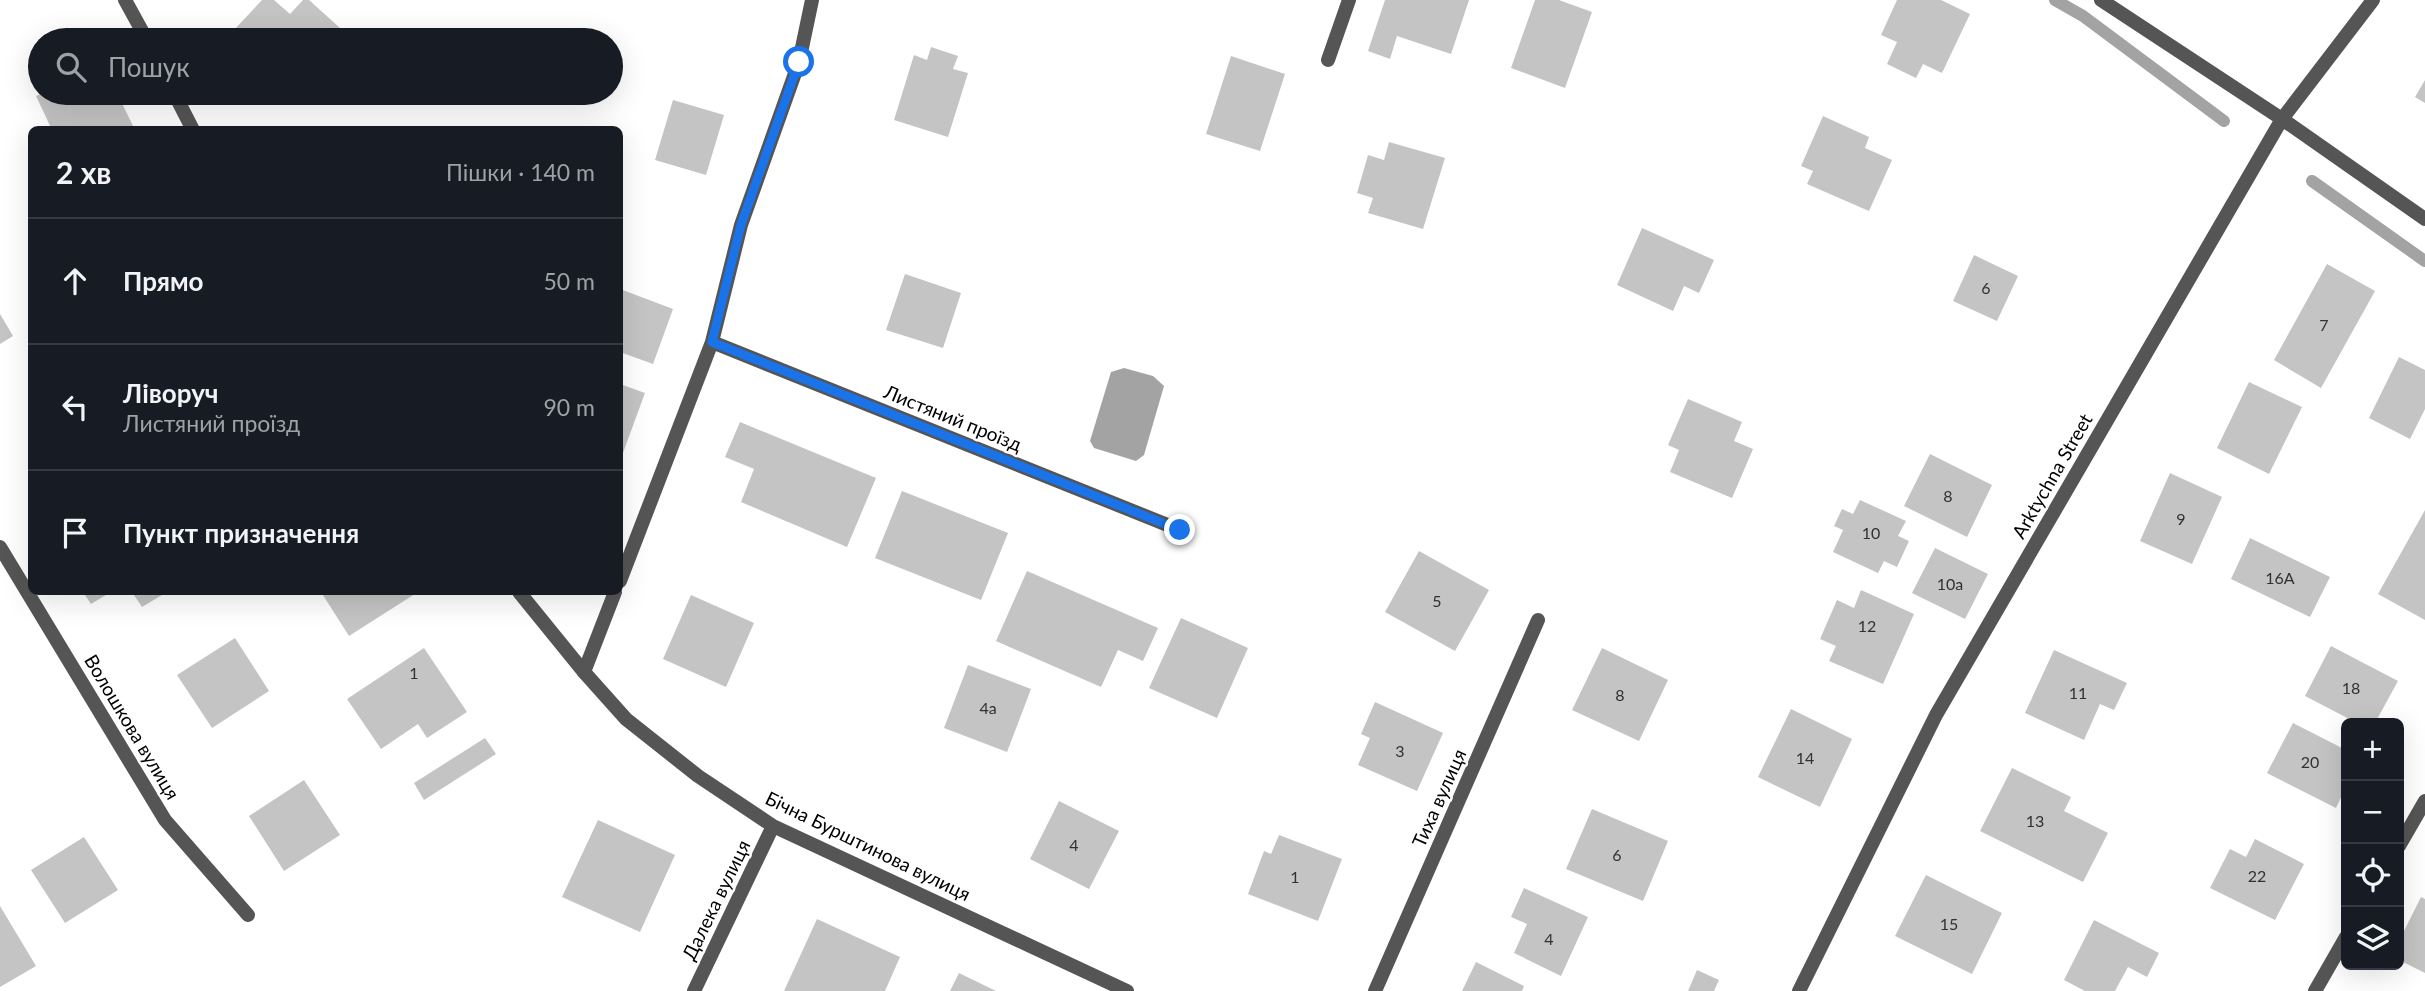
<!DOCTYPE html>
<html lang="uk">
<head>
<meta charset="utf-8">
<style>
	:root { --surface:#171b24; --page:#242831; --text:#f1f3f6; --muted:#9ea1a6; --line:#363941 }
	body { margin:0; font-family:Lato,sans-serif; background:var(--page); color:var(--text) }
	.controls { position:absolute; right:21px; bottom:21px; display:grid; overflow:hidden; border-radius:10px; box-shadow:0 7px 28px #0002 }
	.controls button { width:63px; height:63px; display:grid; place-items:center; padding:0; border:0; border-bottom:2px solid var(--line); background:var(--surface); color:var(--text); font:35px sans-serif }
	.stop { position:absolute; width:21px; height:21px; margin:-16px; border:5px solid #1a73e8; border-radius:50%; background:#fff }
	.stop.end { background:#1a73e8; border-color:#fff; box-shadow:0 2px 7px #0008 }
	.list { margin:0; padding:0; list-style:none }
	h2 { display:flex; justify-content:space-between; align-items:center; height:91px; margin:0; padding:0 28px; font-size:30px }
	h2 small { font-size:23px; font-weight:400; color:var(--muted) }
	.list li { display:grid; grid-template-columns:46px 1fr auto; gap:21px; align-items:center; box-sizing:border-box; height:126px; padding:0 28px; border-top:2px solid var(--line) }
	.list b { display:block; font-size:26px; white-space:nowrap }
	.list p { margin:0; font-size:23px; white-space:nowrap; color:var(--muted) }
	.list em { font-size:23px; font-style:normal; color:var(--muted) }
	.icon { flex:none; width:38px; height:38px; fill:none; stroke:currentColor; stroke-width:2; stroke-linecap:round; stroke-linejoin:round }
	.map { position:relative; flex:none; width:2425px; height:991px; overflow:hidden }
	.search { position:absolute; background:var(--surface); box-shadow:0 7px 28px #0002; left:28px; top:28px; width:595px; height:77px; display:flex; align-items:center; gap:18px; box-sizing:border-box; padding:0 24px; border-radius:38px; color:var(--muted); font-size:26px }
	.panel { position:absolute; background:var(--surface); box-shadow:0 7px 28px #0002; left:28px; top:126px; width:595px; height:469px; border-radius:10px }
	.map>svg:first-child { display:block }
	.water { fill:#a3a3a3 }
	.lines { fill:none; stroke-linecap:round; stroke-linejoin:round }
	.stream { stroke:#a3a3a3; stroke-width:12 }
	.building { fill:#c4c4c4 }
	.service { stroke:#555; stroke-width:14 }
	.minor { stroke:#555; stroke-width:14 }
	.route { stroke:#1a73e8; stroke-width:9 }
	.labels { text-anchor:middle; stroke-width:5; stroke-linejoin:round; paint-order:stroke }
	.number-label { font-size:16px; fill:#313131 }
	.street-label { font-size:19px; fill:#000; stroke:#fff }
</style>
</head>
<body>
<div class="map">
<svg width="2425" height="991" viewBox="0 0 2425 991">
	<rect width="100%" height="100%" fill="#fff"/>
	<!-- water -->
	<path class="water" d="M1124,368L1153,376L1164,386L1144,455L1136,461L1094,448L1090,441L1111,372Z"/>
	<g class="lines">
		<!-- stream -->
		<path class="stream" d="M2055,0L2083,16L2224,121
			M2312,181L2425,261"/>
	</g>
	<!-- building -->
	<path class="building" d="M262,0H274L290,14L303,0H309L340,28L328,40H243L233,31Z
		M1385,0H1469L1451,54L1397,36L1390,59L1368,51Z
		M1535,0H1559L1592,12L1565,88L1511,68Z
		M1897,0H1941L1970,14L1942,73L1923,64L1916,78L1887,64L1897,42L1881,35Z
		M931,47L958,56L953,69L968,73L948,137L894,120L914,55L927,60Z
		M1231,56L1285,74L1260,151L1206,134Z
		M2425,80V103L2415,97Z
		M43,93H117L135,130H52L36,96Z
		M673,100L724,115L706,175L655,160Z
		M1823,116L1869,137L1865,148L1892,160L1869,211L1807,184L1813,171L1801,166Z
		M1389,142L1445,158L1423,229L1368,213L1373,198L1357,193L1368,155L1384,160Z
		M1642,228L1714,260L1699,293L1684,286L1673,311L1617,285Z
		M1974,255L2018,276L1997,321L1953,301Z
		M2327,264L2375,291L2321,388L2274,360Z
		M905,274L961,293L943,348L886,330Z
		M620,289L673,309L653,364L620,352Z
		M0,314L13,336L0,344Z
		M2399,357L2425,370V409L2410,439L2369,418Z
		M2249,382L2302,407L2269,474L2217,448Z
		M620,384L645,393L620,461Z
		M1688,399L1742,422L1734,441L1753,449L1732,498L1670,472L1679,450L1668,445Z
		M740,422L876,478L847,547L741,502L754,469L725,457Z
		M1930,454L1992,485L1967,537L1904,506Z
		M2170,473L2222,497L2192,564L2140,541Z
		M902,491L1008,533L981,600L875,558Z
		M1860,500L1906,521L1898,536L1909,541L1897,567L1884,561L1878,573L1833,552L1843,530L1834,526L1842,509L1853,514Z
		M2425,510V620L2378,594Z
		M2250,538L2330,577L2310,617L2231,579Z
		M1935,548L1988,574L1965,619L1912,593Z
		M1419,551L1489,590L1455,651L1385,612Z
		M1027,571L1158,628L1143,661L1118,650L1101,687L996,641Z
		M1861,590L1914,614L1883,684L1829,661L1836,646L1820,639L1837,600L1854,608Z
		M83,592H111L91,604Z
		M132,592H167L142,607Z
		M321,592H418L349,636Z
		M691,595L754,623L726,687L663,659Z
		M1181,618L1248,648L1217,718L1149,688Z
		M235,638L269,691L212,728L177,675Z
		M2331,646L2398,681L2375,723H2357L2305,696Z
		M424,648L467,712L427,738L418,724L381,749L347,699Z
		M1602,648L1668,680L1639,741L1572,710Z
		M2054,650L2127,683L2114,710L2100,704L2084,740L2025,713Z
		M968,665L1031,689L1007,752L944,728Z
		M1375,702L1443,733L1417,791L1358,765L1370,738L1361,734Z
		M1791,709L1852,739L1820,807L1758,777Z
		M2293,723L2346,750V787L2336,808L2267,773Z
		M485,738L496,754L424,800L414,783Z
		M2012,768L2071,797L2064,811L2108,833L2083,882L1980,831Z
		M304,780L340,835L284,871L249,816Z
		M1059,801L1119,831L1089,889L1030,859Z
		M1592,809L1668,841L1643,901L1566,869Z
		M598,820L675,855L640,932L562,897Z
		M1279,835L1342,859L1318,921L1248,894L1264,851L1271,854Z
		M84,837L118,890L65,923L31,870Z
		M2255,839L2304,864L2275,920L2210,888L2230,849L2246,857Z
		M1926,875L2002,913L1972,974L1895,936Z
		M1524,888L1588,917L1561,976L1514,953L1527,924L1511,917Z
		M2421,897L2425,899V973L2399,960V941Z
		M0,906L36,966L0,987Z
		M817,919L900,957L885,991H784Z
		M2094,920L2159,953L2147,977L2128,967L2115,991H2085L2064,980Z
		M1476,962L1524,986L1522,991H1462Z
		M1697,970L1719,980L1714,991H1688Z
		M959,973L996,991H950Z"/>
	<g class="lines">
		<!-- service -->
		<path class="service" d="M125,0L147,40
			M174,93L193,130
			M519,592L584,672
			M1375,991L1538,620"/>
		<!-- minor -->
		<path class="minor" d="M2101,0L2282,119L2425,219
			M1328,60L1349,0
			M712,342L1180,530
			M0,547L165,820L248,915
			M620,581L712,342L741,225L799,62L812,0
			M615,592L584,672L626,719L698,776L773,826L1127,991
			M2399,846L2425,801
			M694,991L773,826
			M1799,991L1936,715L2282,119L2373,0
			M2315,991L2346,937"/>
	</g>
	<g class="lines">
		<!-- route -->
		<path class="route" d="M799,62L741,225L712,342L1180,530"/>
	</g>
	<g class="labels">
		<!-- number labels -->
		<g class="number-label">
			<text x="1986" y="294">6</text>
			<text x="2324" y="331">7</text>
			<text x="1948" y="502">8</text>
			<text x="2181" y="525">9</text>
			<text x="1871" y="539">10</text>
			<text x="2280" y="584">16А</text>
			<text x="1950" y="590">10а</text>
			<text x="1437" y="607">5</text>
			<text x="1867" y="632">12</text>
			<text x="414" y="679">1</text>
			<text x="2351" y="694">18</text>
			<text x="2078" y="699">11</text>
			<text x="1620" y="701">8</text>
			<text x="988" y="714">4а</text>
			<text x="1400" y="757">3</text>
			<text x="1805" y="764">14</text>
			<text x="2310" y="768">20</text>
			<text x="2035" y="827">13</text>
			<text x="1074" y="851">4</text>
			<text x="1617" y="861">6</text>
			<text x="2257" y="882">22</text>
			<text x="1295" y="883">1</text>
			<text x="1949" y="930">15</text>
			<text x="1549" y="945">4</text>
		</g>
		<!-- street labels -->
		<g class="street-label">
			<text transform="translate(953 418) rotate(22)" y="7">Листяний проїзд</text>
			<text transform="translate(2052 476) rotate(-60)" y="7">Arktychna Street</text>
			<text transform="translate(132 727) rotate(59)" y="7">Волошкова вулиця</text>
			<text transform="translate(1439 798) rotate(-66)" y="7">Тиха вулиця</text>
			<text transform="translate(868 846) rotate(26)" y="7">Бічна Бурштинова вулиця</text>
			<text transform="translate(716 900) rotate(-64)" y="7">Далека вулиця</text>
		</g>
	</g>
</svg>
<div class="controls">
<button>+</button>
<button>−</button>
<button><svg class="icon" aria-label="locate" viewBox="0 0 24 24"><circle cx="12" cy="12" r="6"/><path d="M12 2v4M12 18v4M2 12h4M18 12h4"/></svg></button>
<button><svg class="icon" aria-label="layers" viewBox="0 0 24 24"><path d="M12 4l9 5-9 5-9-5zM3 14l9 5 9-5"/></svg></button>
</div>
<div class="stop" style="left:799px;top:62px"></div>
<div class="stop end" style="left:1180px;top:530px"></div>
<div class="search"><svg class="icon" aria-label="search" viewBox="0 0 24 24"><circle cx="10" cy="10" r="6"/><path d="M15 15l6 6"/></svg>Пошук</div>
<section class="panel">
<h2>2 хв<small>Пішки · 140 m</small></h2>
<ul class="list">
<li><svg class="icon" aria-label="ahead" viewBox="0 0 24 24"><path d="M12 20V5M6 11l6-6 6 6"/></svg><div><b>Прямо</b></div><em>50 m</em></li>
<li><svg class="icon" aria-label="left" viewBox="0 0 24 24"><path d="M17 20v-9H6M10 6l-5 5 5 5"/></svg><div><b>Ліворуч</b><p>Листяний проїзд</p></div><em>90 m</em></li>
<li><svg class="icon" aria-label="arrive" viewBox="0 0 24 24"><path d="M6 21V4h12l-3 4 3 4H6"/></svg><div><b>Пункт призначення</b></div></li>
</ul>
</section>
</div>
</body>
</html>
